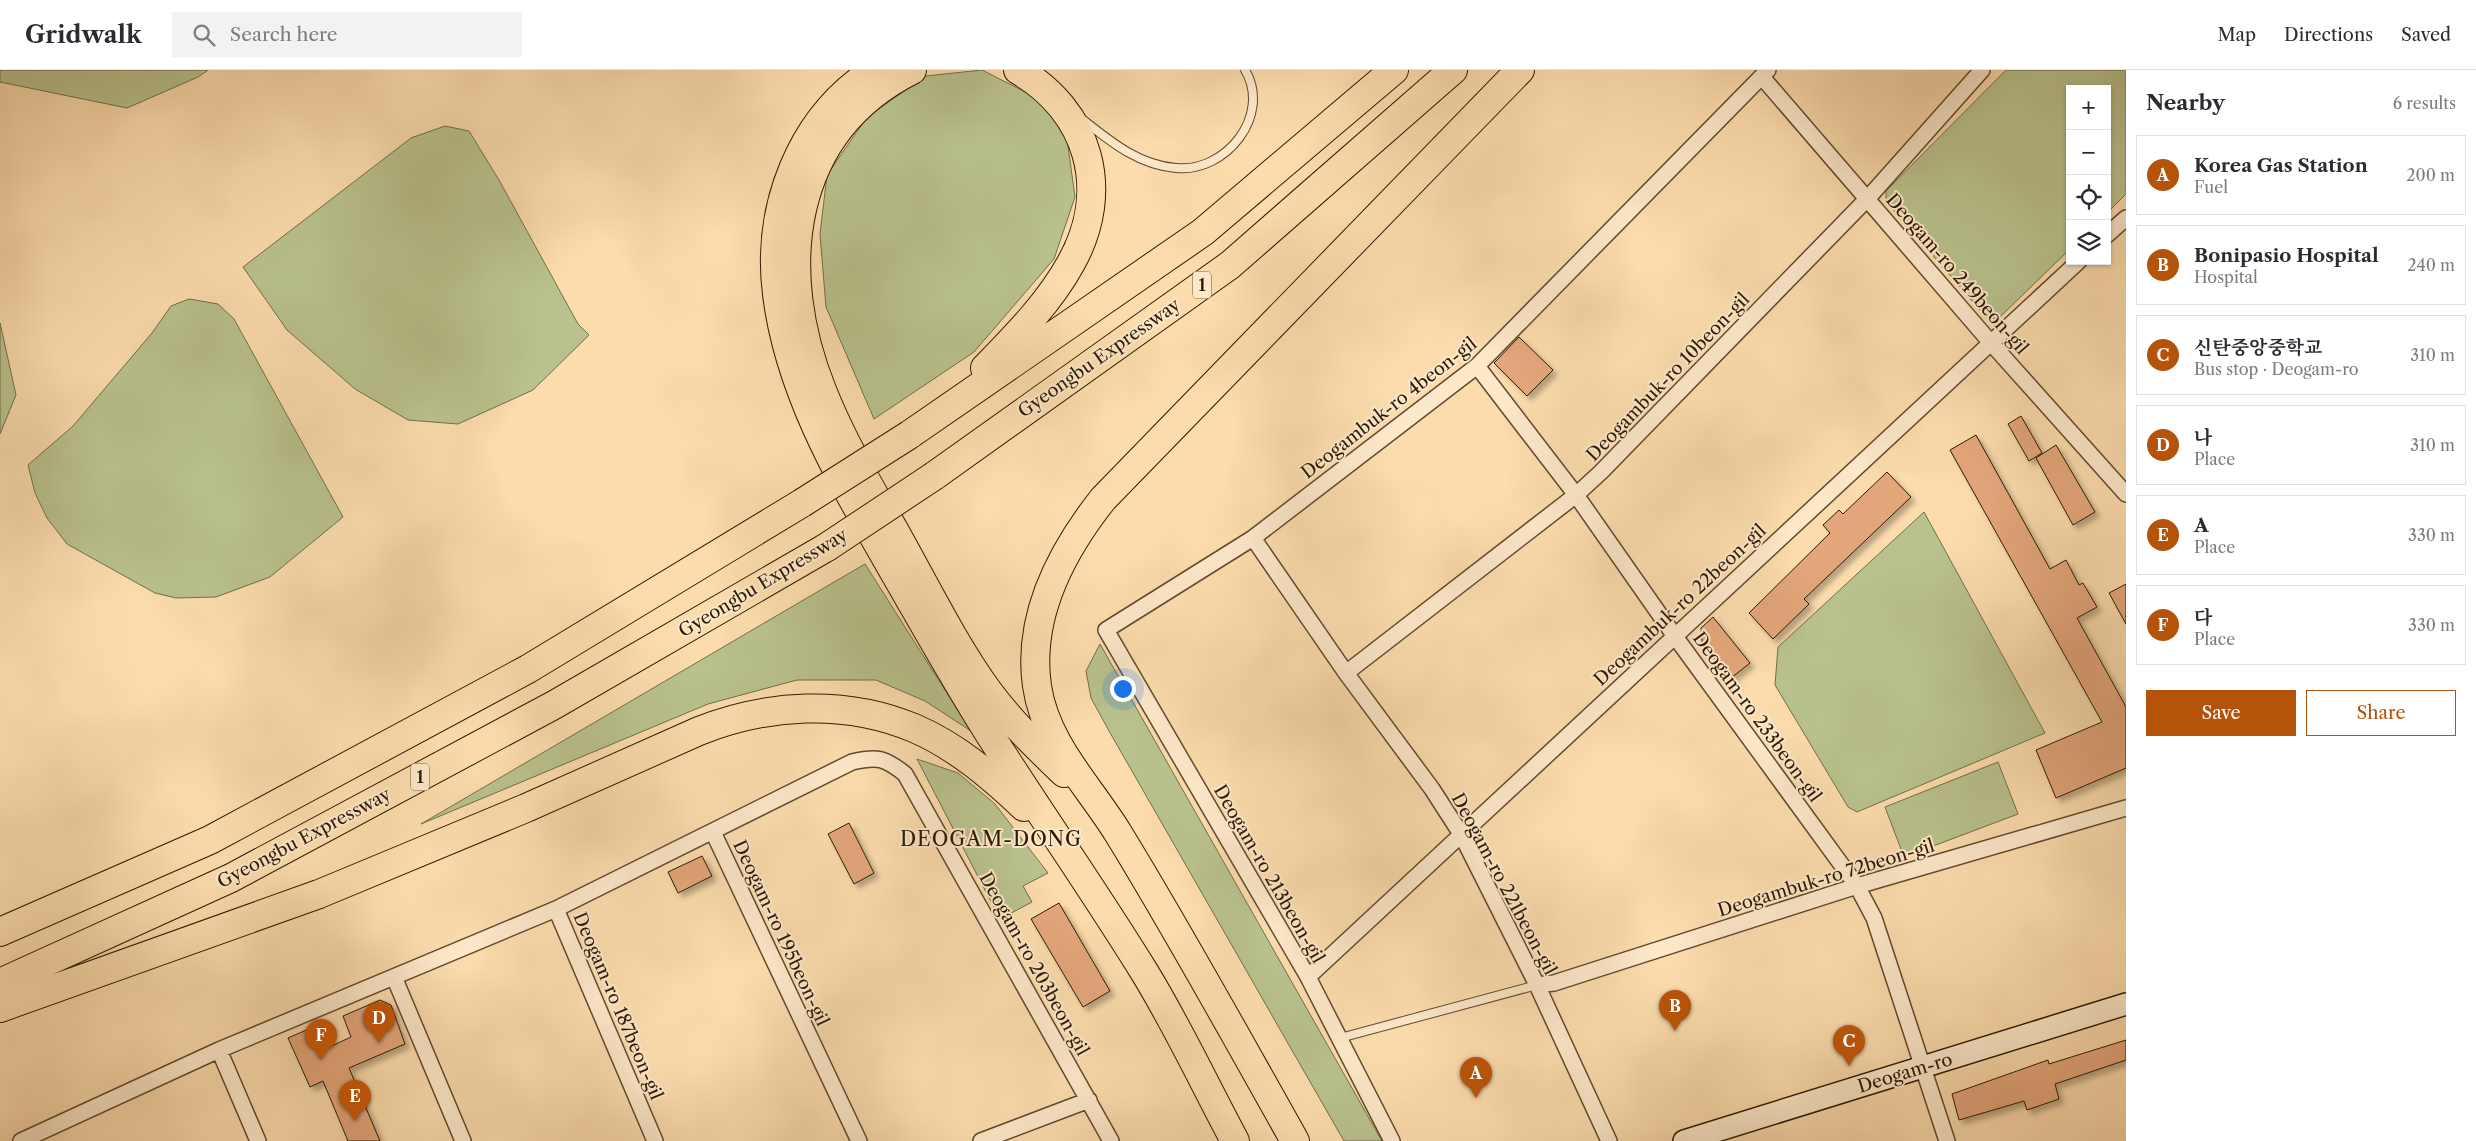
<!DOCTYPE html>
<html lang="en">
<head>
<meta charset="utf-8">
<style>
	:root { --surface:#fff; --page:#f2f2f3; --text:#2b2b33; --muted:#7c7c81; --line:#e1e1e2; --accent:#b45309 }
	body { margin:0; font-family:"Libre Caslon Text","Noto Serif KR",serif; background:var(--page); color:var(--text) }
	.controls { position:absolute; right:15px; top:15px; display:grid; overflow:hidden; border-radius:0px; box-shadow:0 1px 4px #0004 }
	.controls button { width:45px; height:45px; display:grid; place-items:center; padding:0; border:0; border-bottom:1px solid var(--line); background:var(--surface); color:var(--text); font:25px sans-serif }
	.you { position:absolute; left:1122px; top:618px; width:18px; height:18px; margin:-12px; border:4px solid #fff; border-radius:50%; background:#1a73e8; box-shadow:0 0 0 8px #1a73e833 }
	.badge { display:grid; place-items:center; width:32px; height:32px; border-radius:50%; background:var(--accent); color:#fff; font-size:16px; font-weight:700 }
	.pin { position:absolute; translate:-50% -41px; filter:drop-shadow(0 1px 2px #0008) }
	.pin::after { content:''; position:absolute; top:26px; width:18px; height:15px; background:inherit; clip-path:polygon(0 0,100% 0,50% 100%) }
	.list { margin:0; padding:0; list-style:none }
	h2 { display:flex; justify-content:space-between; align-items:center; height:65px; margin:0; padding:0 20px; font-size:21px }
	h2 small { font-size:16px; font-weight:400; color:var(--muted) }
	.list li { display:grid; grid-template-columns:32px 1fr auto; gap:15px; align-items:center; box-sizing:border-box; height:80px; margin:0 10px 10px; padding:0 10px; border:1px solid var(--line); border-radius:0px }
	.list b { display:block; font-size:19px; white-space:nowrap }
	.list p { margin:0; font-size:16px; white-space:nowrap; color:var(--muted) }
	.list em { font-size:16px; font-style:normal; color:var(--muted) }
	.actions { display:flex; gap:10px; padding:15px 20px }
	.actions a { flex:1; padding:11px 0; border:1px solid var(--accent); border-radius:0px; text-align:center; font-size:18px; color:var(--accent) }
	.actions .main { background:var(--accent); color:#fff }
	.icon { flex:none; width:28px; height:28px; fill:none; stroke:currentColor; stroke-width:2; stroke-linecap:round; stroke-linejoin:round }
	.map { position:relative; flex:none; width:2126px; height:1071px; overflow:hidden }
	header { display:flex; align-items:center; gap:30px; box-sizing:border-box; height:70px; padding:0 25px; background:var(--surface); border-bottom:1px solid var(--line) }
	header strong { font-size:24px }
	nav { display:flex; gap:28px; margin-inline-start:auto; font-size:18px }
	.search { width:350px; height:45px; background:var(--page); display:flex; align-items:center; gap:12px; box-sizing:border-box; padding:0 18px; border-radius:0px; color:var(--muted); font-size:19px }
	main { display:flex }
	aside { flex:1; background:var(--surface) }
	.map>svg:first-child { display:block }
	.green { fill:#b9c28e; stroke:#726e48 }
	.building { fill:#e3a67a; stroke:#2c1a03; filter:url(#shadow) }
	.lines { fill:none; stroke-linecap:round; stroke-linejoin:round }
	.lane-casing { stroke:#604a2e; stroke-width:10 }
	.street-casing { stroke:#604a2e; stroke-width:18 }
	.secondary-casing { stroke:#2c1a03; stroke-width:24 }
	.highway-casing { stroke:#2c1a03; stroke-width:30 }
	.lane { stroke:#fde8ca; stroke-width:8 }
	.street { stroke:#fde8ca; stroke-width:15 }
	.secondary { stroke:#fde8ca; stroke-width:21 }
	.highway { stroke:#fcdcad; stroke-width:28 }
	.highway-bridge-casing { stroke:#2c1a03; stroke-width:30; stroke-linecap:butt }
	.highway-bridge { stroke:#fcdcad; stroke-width:28 }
	.labels { text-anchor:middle; stroke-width:4; stroke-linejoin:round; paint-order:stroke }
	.shield { fill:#fde8ca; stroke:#6b583f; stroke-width:1 }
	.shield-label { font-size:16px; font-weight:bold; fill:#2c1a03 }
	.street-label { font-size:18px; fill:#2c1a03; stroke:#fde8ca }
	.quarter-label { font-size:20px; letter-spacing:1px; fill:#2c1a03; stroke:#fde8ca }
</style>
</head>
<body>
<header>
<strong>Gridwalk</strong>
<div class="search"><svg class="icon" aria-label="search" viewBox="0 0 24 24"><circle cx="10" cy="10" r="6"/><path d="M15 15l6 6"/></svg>Search here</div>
<nav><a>Map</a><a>Directions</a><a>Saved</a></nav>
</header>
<main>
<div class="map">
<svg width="2126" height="1071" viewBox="0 0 2126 1071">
	<defs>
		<filter id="shadow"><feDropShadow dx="4.5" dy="4.5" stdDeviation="2.5" flood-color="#0004"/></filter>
	</defs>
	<rect width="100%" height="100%" fill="#fcdcad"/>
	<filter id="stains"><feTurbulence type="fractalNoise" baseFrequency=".004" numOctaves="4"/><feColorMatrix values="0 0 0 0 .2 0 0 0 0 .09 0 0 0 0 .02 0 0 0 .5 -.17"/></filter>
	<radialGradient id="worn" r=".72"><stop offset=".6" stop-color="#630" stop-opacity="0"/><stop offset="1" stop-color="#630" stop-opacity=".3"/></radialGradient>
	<!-- green -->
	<path class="green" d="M0,0H208L198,7L127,38L0,12Z
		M982,0L1035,27L1066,62L1075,127L1054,189L974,282L874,349L826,237L820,164L827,105L867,47L926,6Z
		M2006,0H2126V124L2107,143V19H2070V179L1998,249L1986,247L1886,131V121Z
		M445,56L469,61L499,110L578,254L589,265L533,320L458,354L408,350L355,319L287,260L243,197L411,68Z
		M189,229L218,234L234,249L343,447L270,507L216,527L176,528L155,523L67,474L47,448L35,423L28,395L73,356L152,263L171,236Z
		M0,253L16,325L0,364Z
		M1924,442L2045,663L1857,742L1848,737L1775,615L1778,577Z
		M865,494L971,661L925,631L876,610H797L708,634L421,754Z
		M1100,574L1382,1071H1344L1109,661L1091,628L1086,601Z
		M917,689L958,703L995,734L1048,803L1023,816L1032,832L1000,849Z
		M1998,692L2018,744L1904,787L1885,737Z"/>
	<!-- building -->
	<path class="building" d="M1519,267L1553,300L1527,326L1494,293Z
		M2021,346L2042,383L2029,391L2008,354Z
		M1976,365L2050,499L2066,490L2079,515L2083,513L2097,537L2077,548L2126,637V698L2056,728L2036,680L2102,652L1950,380Z
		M2056,375L2095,442L2073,455L2036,388Z
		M1887,402L1911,427L1804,529L1809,534L1773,569L1749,543L1830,463L1823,455L1839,440L1843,444Z
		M2126,514V554L2109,523Z
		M1713,547L1750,593L1731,608L1708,580L1703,584L1701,558Z
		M849,753L874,803L854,814L828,764Z
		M702,786L712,806L678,823L668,802Z
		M1059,833L1110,921L1083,937L1031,849Z
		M380,930L391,935L405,974L349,998L380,1071H348L323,1011L310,1017L288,968L311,958L321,981L351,967L343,946Z
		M2126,970V990L2055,1014L2059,1029L2027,1040L2024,1031L1959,1050L1952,1024L2048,990L2049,994Z"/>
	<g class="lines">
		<defs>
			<path id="lane" d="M1082,49C1110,71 1138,95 1176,98C1226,103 1272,45 1245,0
				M1340,968L1537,915"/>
			<path id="street" d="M1762,7L1991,273L2126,424
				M2107,165L2126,148
				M1477,296L1576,425L1674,565L1857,816L1874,848L1947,1071
				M1253,468L1346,603L1432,719L1461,764L1537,915L1609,1071
				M1346,603L1576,425L1601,402L1868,128L1982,0
				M713,762L859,1071
				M556,839L655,1071
				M394,907L463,1071
				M1308,907L2079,191
				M1537,915L1554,913L1857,816L2126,738
				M219,980L258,1071
				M21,1071L219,980L556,839L852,692C878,686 885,688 905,704L1111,1071
				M981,1071L1089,1030
				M1392,1071L1308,907L1106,560L1253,468L1477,296L1768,0"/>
			<path id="secondary" d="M1684,1071L2126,934"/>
			<path id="highway" d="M875,0C800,47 766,138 777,224C789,323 842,411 890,495C923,552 955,610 990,665C1041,745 1095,822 1145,903C1178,957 1205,1015 1235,1071
				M912,0C787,63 774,201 822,320C842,371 871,419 898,467C926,517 955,576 988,621C1010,651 1037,677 1064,703
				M985,298C1016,266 1049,233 1071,193C1112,120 1089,41 1018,0
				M909,365L1203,162L1394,0
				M934,406L1230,195L1453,0
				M0,862L210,770L528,599L802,433
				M0,913L231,808L554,635L827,477
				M0,938L319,824L526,738L699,661C767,634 845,629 914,658C956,676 991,706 1024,737
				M1295,1071C1237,968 1180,864 1118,763C1089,716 1045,673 1037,616C1027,547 1061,482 1103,429L1520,0"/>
		</defs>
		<!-- lane casing -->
		<use href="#lane" class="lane-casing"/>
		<!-- street casing -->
		<use href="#street" class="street-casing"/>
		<!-- secondary casing -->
		<use href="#secondary" class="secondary-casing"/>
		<!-- highway casing -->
		<use href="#highway" class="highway-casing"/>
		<!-- lane -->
		<use href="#lane" class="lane"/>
		<!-- street -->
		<use href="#street" class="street"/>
		<!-- secondary -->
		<use href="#secondary" class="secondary"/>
		<!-- highway -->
		<use href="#highway" class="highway"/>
		<defs>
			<path id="highway-bridge" d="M802,433L909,365
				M827,477L934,406"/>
		</defs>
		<!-- highway-bridge casing -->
		<use href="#highway-bridge" class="highway-bridge-casing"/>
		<!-- highway-bridge -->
		<use href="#highway-bridge" class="highway-bridge"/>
	</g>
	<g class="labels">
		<!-- shield labels -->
		<g class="shield">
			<rect x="1193" y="201.5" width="18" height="27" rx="4"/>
			<rect x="411" y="693.5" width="18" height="27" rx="4"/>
		</g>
		<g class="shield-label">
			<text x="1202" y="221">1</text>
			<text x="420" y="713">1</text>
		</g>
		<!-- street labels -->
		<g class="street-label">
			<text transform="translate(1957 204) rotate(49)" y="6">Deogam-ro 249beon-gil</text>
			<text transform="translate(1099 288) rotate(-35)" y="6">Gyeongbu Expressway</text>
			<text transform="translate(1668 307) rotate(-46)" y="6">Deogambuk-ro 10beon-gil</text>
			<text transform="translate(1389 338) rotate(-38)" y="6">Deogambuk-ro 4beon-gil</text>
			<text transform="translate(763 513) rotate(-31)" y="6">Gyeongbu Expressway</text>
			<text transform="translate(1680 535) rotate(-43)" y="6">Deogambuk-ro 22beon-gil</text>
			<text transform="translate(1757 647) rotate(54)" y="6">Deogam-ro 233beon-gil</text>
			<text transform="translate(304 768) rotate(-28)" y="6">Gyeongbu Expressway</text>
			<text transform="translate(1269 804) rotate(60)" y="6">Deogam-ro 213beon-gil</text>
			<text transform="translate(1826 808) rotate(-17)" y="6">Deogambuk-ro 72beon-gil</text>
			<text transform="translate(1504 814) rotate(62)" y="6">Deogam-ro 221beon-gil</text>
			<text transform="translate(781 863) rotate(65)" y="6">Deogam-ro 195beon-gil</text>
			<text transform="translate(1034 894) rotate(61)" y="6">Deogam-ro 203beon-gil</text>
			<text transform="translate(618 936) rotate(67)" y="6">Deogam-ro 187beon-gil</text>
			<text transform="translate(1905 1003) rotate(-17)" y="6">Deogam-ro</text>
		</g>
		<!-- quarter labels -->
		<g class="quarter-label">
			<text x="991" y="776">DEOGAM-DONG</text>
		</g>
	</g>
	<rect width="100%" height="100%" filter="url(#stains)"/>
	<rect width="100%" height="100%" fill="url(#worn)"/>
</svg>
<div class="controls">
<button>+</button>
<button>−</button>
<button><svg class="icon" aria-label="locate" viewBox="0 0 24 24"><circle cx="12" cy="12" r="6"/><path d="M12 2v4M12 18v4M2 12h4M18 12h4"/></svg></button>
<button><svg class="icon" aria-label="layers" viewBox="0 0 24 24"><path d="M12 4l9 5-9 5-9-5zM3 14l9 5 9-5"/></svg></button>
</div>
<div class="you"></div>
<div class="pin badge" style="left:1476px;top:1028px">A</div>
<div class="pin badge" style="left:1675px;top:961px">B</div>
<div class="pin badge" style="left:1849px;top:996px">C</div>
<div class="pin badge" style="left:379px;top:973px">D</div>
<div class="pin badge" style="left:355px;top:1051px">E</div>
<div class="pin badge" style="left:321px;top:990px">F</div>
</div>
<aside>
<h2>Nearby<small>6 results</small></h2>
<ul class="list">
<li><span class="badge">A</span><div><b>Korea Gas Station</b><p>Fuel</p></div><em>200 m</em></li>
<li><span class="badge">B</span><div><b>Bonipasio Hospital</b><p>Hospital</p></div><em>240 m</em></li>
<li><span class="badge">C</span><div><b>신탄중앙중학교</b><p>Bus stop · Deogam-ro</p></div><em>310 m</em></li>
<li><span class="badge">D</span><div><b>나</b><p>Place</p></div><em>310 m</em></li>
<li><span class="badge">E</span><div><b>A</b><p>Place</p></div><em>330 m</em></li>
<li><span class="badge">F</span><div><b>다</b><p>Place</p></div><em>330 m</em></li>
</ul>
<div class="actions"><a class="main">Save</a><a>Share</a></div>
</aside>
</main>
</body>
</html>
